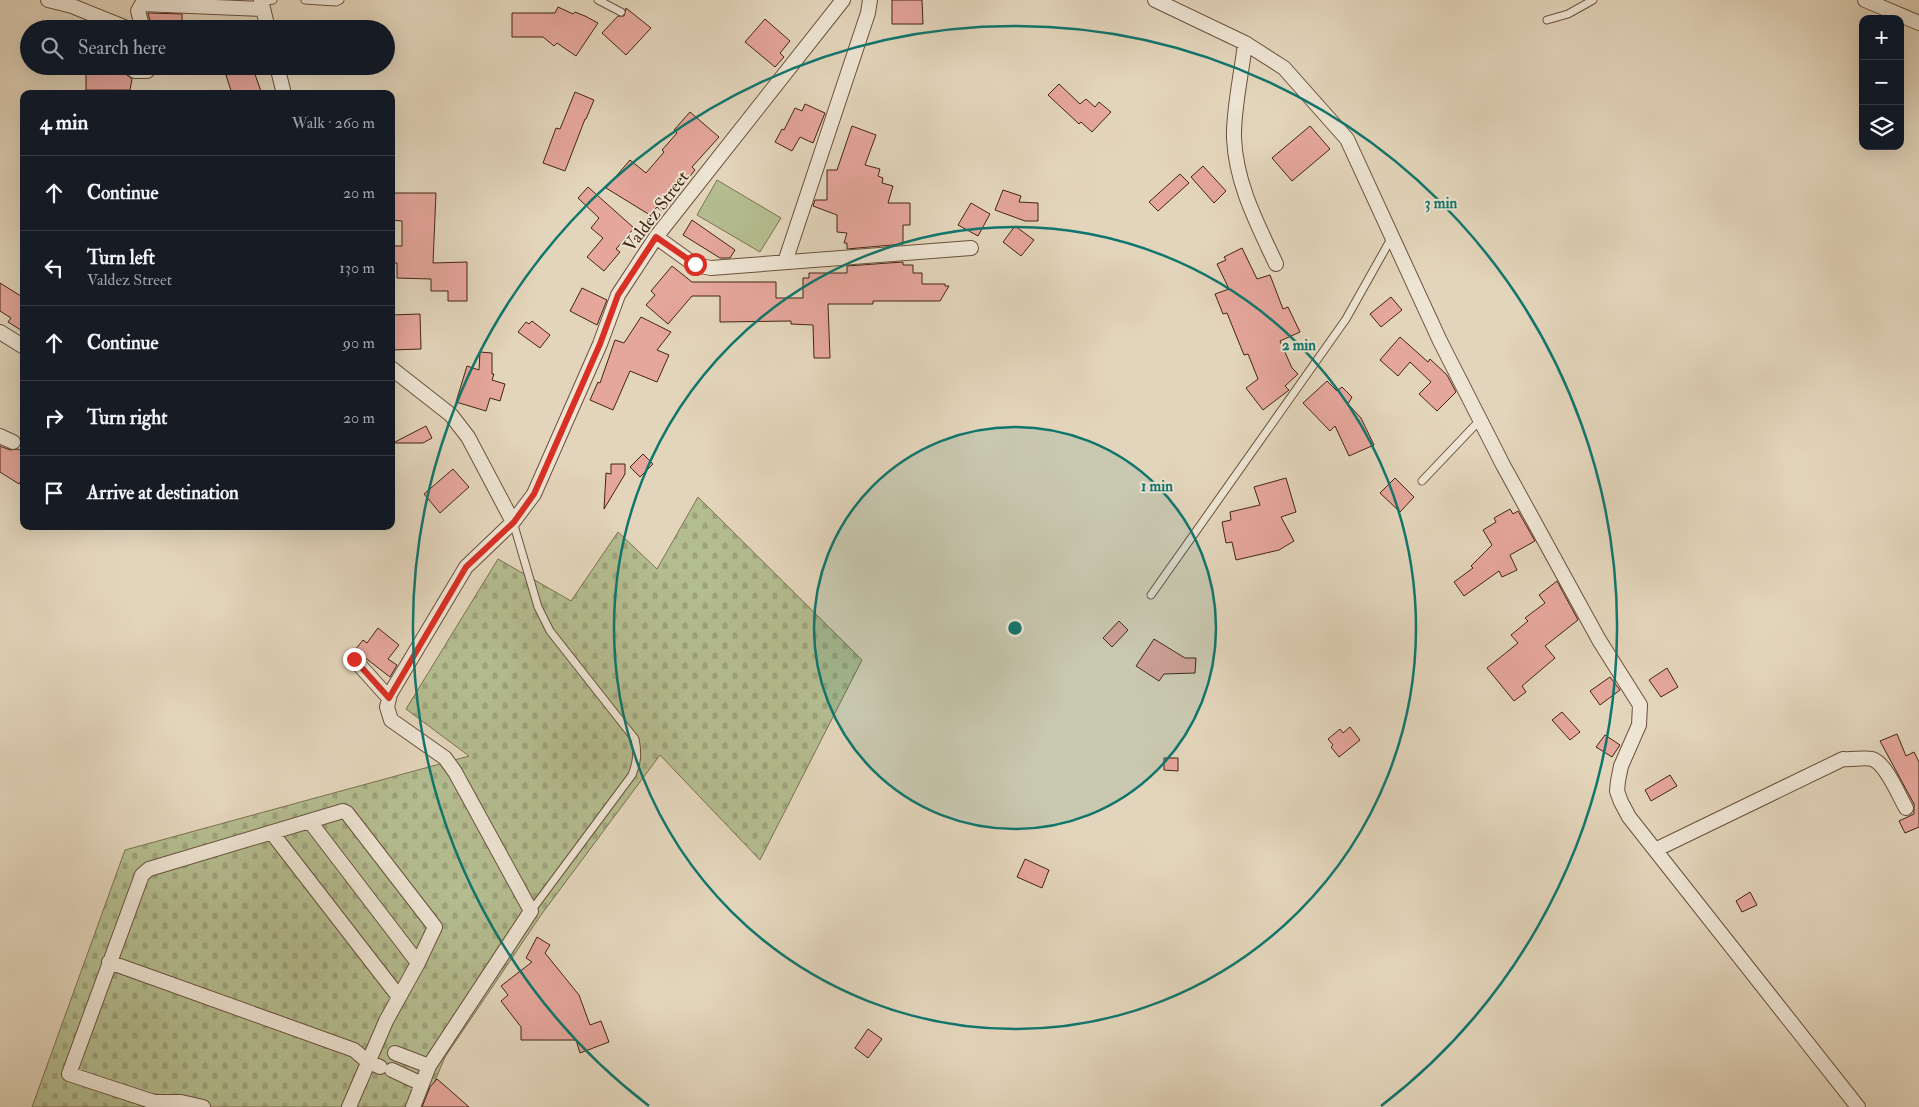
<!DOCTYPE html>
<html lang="en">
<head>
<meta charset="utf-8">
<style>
	:root { --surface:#171b24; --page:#242831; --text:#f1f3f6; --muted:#9ea1a6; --line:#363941 }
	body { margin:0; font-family:"IM FELL Double Pica",serif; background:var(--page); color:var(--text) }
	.controls { position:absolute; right:15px; top:15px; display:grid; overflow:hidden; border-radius:10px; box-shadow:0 5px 20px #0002 }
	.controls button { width:45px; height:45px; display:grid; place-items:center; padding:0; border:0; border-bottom:1px solid var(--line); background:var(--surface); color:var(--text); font:25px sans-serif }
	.stop { position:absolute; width:15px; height:15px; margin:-11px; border:4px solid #d93025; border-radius:50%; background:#fff }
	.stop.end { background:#d93025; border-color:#fff; box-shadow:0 1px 5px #0008 }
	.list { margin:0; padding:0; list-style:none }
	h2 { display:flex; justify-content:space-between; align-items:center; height:65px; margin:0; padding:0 20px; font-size:21px }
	h2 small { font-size:16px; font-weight:400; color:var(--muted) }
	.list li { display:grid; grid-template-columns:32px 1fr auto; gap:15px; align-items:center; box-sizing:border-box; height:75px; padding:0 20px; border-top:1px solid var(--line) }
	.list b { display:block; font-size:19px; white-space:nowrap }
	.list p { margin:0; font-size:16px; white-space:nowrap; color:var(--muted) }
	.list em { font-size:16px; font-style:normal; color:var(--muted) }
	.icon { flex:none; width:28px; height:28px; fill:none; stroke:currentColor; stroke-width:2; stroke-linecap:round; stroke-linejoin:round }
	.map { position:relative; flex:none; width:1919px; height:1107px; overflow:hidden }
	.search { position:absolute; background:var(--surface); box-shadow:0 5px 20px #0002; left:20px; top:20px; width:375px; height:55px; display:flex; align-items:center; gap:12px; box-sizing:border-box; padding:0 18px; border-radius:28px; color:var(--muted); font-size:19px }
	.panel { position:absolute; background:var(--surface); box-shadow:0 5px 20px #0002; left:20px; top:90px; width:375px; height:440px; border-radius:10px }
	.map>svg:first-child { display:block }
	.cemetery { fill:url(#cemetery-stones); stroke:#7c7151 }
	.green { fill:#b4bd90; stroke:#7c7151 }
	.building { fill:#e5a69b; stroke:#432512 }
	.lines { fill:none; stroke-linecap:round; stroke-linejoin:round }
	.service-casing { stroke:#6b513c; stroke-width:9 }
	.minor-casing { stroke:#6b513c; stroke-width:16 }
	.service { stroke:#ede4d3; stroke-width:7 }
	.minor { stroke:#ede4d3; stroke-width:14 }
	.route { stroke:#d93025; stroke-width:6 }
	.ring { fill:none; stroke:#0f766e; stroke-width:2.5 }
	.labels { text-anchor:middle; stroke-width:4; stroke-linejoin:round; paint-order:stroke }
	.street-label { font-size:18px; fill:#432512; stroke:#ede4d3 }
	.centre { fill:#0f766e; stroke:#ede4d3; stroke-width:2.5 }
	.ring-label { font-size:15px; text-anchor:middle; font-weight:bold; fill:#0f766e; stroke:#ede4d3; stroke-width:4; stroke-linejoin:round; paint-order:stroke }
</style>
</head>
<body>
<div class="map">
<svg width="1919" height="1107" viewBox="0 0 1919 1107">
	<defs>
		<pattern id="cemetery-stones" width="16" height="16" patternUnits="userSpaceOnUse" patternTransform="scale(1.25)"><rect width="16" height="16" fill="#b4bd90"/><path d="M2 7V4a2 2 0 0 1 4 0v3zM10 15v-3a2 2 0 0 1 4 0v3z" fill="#9ca27b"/></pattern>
	</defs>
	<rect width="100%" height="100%" fill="#e3d5bb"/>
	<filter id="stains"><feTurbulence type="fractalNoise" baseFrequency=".004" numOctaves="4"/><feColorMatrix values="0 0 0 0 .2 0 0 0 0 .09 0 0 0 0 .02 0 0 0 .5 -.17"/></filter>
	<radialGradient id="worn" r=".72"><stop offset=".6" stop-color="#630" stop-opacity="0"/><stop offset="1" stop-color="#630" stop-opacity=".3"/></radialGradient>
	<!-- cemetery -->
	<path class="cemetery" d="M698,497L862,660L760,860L660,755L541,915L445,1057L424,1107H32L125,850L469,756L406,709L498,559L571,601L618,532L657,569Z"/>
	<!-- green -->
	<path class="green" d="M717,180L781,218L760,252L697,215Z"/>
	<!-- building -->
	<path class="building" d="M892,0H922L923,24H892Z
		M558,7L573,14L575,12L585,16L598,23L576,56L557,43L554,46L543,37H512V13H555Z
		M626,8L651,28L626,55L602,33L618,16H624Z
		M148,13L182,14V29L152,28Z
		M765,19L790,41L780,53L784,57L775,67L745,42Z
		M100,66H128L127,75L132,79L130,90H86V73H100Z
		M237,66H252L262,94H232L226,75L239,71Z
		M1059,84L1080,104L1086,99L1095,107L1099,102L1111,112L1092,132L1081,122L1079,124L1048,95Z
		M575,92L594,100L586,119H585L565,171L543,163L556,128L560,129Z
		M805,104L825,113L813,143L800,137L792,151L775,142L782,129L784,130L795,108L802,111Z
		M690,112L719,137L692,167L695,170L662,211L657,207L650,215L606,188L630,160L646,173L664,152L662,150L677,133L674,130Z
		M852,126L876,135L865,165L880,169L878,176L883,178L882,183L893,186L888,203H910V225H903V244L847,249V243H844L847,233L837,232V215L813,206L815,200H827V170H837Z
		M1310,126L1330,149L1292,181L1272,158Z
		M1203,166L1226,191L1214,203L1191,177Z
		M1180,174L1189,183L1158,211L1149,202Z
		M588,187L634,228L616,249L620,252L604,271L587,257L603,238L591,228L599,218L578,198Z
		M1003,190L1021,196L1019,202L1038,203V221H1025L995,210Z
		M391,193H436L433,263L467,262V301H448V291H431V279L397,278V263H391V246H402V221L391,220Z
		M971,203L990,214L978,236L958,225Z
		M692,220L735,250L730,258H720L683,235Z
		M1015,226L1034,240L1021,256L1003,242Z
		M1242,248L1257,279L1270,275L1283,309L1288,307L1300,332L1280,341L1292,368L1298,374L1285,386L1289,390L1263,410L1246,388L1258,379L1248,354L1244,355L1227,313L1223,314L1215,294L1229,289L1217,264L1226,260L1224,257Z
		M903,262V265H913V273H922V284H945V286H949L940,301H873V304H828L830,358H814L813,325L791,324V321L720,322V296H692L668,324L646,305L655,295L651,291L672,266L692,282H776V298H803V278H809V273H847V266Z
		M0,283L24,298V332L8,322L11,318L0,311Z
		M582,288L607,300L597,325L570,311Z
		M1391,297L1402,310L1381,327L1370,314Z
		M420,314L421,349L391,350V315Z
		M641,317L671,332L657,350L669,355L657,382L630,371L613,410L590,400L598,382L600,383L615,340L624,343Z
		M532,321L550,335L540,348L518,332L526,322L529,324Z
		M1400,337L1428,362L1430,359L1447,375L1456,392L1437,411L1419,394L1431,382L1410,362L1398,376L1380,360Z
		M480,352L492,353V374H494L492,380L505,384L500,401L490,398L486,411L456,402L467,366L479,370Z
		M1327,381L1337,391L1342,387L1352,397L1348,404L1361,418L1374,445L1349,456L1335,426L1330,431L1303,403Z
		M426,426L432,438L423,443H393Z
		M0,446L10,450L18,449L24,452V476L19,484L0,472Z
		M643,454L653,464L640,477L630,467Z
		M611,464H625V474L604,509L606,473L611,474Z
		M453,469L469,487L440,513L424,494Z
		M1286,478L1296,512L1281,517L1294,541L1279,550L1236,560L1232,542L1226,543L1222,522L1231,520L1230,512L1260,505L1254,487Z
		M1395,478L1414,497L1400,512L1380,493Z
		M1510,509L1513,514L1518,511L1535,541L1510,555L1517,570L1502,577L1499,571L1464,596L1454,582L1473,568L1471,566L1492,545L1483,530L1496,522L1494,518Z
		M1557,581L1578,620L1545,646L1555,658L1522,686L1526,692L1514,701L1487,668L1518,643L1511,635L1528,621L1525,618L1545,603L1539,595Z
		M1119,621L1128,630L1112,647L1103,638Z
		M378,628L399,645L388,659L397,665L390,677L355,650L363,640L367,643Z
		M1154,639L1185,658H1196L1195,673L1164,674L1159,681L1136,666Z
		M1667,668L1678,687L1661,697L1649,680Z
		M1610,677L1620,690L1600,705L1590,691Z
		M1562,712L1580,732L1570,740L1552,720Z
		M1350,727L1360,740L1339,757L1331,747L1333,745L1328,739L1340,729L1343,733Z
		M1897,734L1906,756L1914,752L1919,762V827L1905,833L1899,821L1914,814V804L1880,741Z
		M1605,735L1620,745L1612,757L1596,747Z
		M1164,758H1178V771L1164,770Z
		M1670,775L1677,786L1651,801L1645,790Z
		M1025,859L1049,870L1042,888L1017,877Z
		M1750,892L1757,905L1742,912L1736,901Z
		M537,937L550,945L545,953L579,995L590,1025L601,1021L609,1042L580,1053L576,1040H521V1027L501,1001L508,995L501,986L532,962L526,958Z
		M868,1029L882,1039L868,1058L855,1048Z
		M437,1079L444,1085L469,1107H422L430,1087Z"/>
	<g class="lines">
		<defs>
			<path id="service" d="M305,0L336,2L340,0
				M598,0L621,12
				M261,2L273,0
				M1547,20L1568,14L1593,0
				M1422,481L1480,420
				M513,522L538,607L550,631L635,739C638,753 637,762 632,775L531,911
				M1151,595L1346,319L1392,237"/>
			<path id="minor" d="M48,0L72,6L129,29
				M261,0L268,29
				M1155,0L1245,43L1284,68L1347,139L1440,341L1503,465L1599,640L1640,705L1639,725L1621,766L1618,781L1617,791L1621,802L1629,817L1858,1107
				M1865,0L1919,23
				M143,29L138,11L142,4L263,9
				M1245,43C1242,72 1233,110 1234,138C1236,184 1257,223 1276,264
				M277,66L284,94
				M135,71H147L152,66
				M656,237L695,265L711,268L971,248
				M785,262L868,13L870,0
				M0,332L24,347
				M391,368L451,415L468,437L513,522
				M0,436L13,442
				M354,659L389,698
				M311,823L418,963
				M272,833L399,997
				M1655,850L1843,759C1852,760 1864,757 1872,759C1886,763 1899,796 1906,808
				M109,962L354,1050L367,1061L380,1067
				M395,1053L429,1066
				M392,1070L422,1084
				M203,1107L181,1102H154L69,1074L142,875L149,869L343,811L347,813L435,927L418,963L386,1021L349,1107
				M413,1107L429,1066L531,911L455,772L445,758L391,720L387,707L390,694L466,567L513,522L534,494L600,344L618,295L656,237L843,0"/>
		</defs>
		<!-- service casing -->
		<use href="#service" class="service-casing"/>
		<!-- minor casing -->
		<use href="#minor" class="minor-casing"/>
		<!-- service -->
		<use href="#service" class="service"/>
		<!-- minor -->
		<use href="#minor" class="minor"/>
	</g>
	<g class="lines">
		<!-- route -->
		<path class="route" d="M354,659L389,698L466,567L514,522L534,494L600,344L618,295L656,237L695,264"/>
	</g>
	<!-- distance rings -->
	<circle cx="1015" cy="628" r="201" fill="#0f766e" fill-opacity=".12"/>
	<g class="ring">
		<circle cx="1015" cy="628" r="201"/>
		<circle cx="1015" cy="628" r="401"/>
		<path d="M649 1106A602 602 0 1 1 1381 1106"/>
	</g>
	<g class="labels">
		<!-- street labels -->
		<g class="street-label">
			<text transform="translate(656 211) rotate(-53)" y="6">Valdez Street</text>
		</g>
	</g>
	<circle cx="1015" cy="628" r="8" class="centre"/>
	<g class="ring-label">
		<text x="1441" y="208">3 min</text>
		<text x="1299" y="350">2 min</text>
		<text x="1157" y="491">1 min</text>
	</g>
	<rect width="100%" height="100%" filter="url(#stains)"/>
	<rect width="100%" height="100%" fill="url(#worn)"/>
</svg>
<div class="controls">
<button>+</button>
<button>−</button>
<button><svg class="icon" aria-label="layers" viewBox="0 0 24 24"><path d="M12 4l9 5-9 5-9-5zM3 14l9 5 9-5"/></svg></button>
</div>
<div class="stop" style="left:695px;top:264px"></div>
<div class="stop end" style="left:354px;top:659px"></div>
<div class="search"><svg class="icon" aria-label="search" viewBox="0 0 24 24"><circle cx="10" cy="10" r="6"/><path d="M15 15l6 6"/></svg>Search here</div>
<section class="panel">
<h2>4 min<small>Walk · 260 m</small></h2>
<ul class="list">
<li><svg class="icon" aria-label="ahead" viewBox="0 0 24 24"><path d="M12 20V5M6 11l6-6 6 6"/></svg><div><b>Continue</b></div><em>20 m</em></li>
<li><svg class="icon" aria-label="left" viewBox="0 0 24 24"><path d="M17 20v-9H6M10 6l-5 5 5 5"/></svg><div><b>Turn left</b><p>Valdez Street</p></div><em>130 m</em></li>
<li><svg class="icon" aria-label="ahead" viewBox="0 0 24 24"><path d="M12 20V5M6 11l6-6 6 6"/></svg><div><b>Continue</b></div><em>90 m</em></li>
<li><svg class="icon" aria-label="right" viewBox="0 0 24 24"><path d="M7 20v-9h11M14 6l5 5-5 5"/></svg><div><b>Turn right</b></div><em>20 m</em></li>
<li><svg class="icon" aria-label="arrive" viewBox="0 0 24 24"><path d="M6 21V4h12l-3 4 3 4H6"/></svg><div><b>Arrive at destination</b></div></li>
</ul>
</section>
</div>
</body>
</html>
